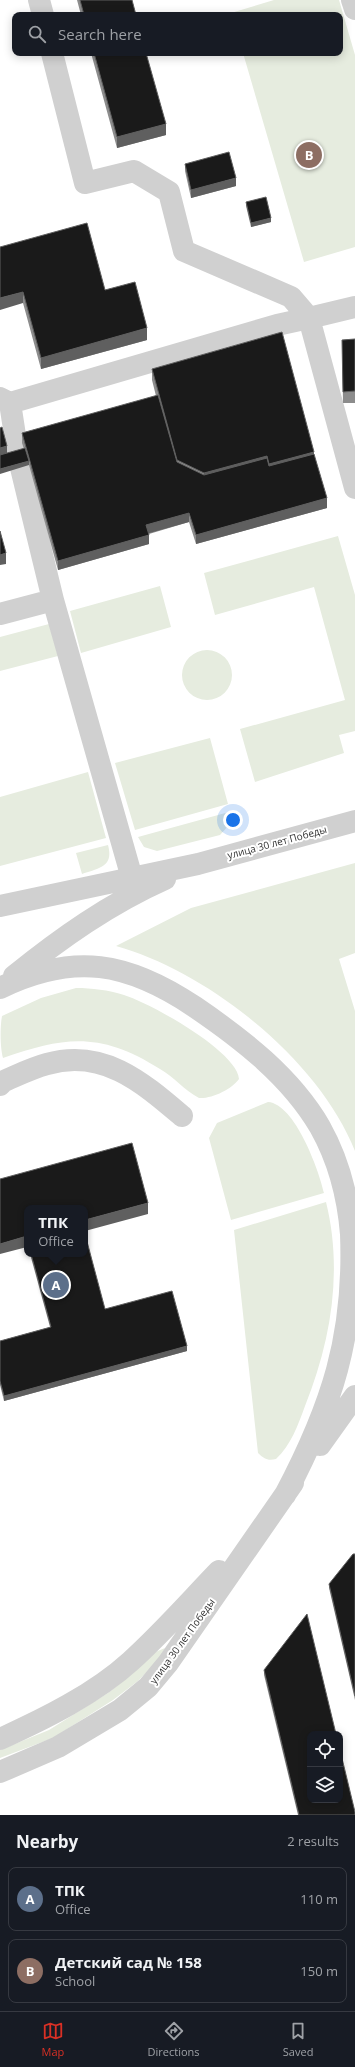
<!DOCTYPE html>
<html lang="en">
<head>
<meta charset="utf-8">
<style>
	:root { --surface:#171b24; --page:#20242c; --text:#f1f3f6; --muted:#9ea1a6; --line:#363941; --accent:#d93025 }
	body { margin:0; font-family:"Open Sans",sans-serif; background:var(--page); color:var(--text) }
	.controls { position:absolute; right:12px; bottom:12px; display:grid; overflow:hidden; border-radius:8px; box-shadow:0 2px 10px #0003 }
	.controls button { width:36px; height:36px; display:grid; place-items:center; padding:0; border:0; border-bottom:1px solid var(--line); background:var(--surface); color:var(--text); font:20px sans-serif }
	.you { position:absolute; left:233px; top:820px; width:14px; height:14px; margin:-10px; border:3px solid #fff; border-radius:50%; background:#1a73e8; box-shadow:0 0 0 6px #1a73e833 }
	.badge { display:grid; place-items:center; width:26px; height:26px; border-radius:50%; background:var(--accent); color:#fff; font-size:13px; font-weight:700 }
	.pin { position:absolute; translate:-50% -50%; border:2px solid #fff; box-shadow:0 1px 4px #0006 }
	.popup { position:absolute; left:24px; top:1205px; width:64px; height:52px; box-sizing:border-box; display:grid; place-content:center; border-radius:8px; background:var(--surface); filter:drop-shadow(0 1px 3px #0005); font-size:13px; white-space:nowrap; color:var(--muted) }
	.popup b { font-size:15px; color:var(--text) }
	.popup::after { content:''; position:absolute; left:50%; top:100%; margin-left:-8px; border:8px solid transparent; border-top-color:var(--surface) }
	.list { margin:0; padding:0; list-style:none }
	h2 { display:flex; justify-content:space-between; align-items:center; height:52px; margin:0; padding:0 16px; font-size:17px }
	h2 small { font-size:13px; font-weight:400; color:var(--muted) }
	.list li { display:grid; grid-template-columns:26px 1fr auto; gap:12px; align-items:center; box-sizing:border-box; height:64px; margin:0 8px 8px; padding:0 8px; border:1px solid var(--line); border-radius:8px }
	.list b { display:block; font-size:15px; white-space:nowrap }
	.list p { margin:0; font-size:13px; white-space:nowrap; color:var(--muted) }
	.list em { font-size:13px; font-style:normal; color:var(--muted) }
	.icon { flex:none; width:22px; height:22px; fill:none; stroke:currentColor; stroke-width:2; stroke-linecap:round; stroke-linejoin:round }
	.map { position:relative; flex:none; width:355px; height:1815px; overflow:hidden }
	.search { position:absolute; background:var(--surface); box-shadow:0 2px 10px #0003; left:12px; right:12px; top:12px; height:44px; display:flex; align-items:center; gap:10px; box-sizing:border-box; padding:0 14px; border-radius:8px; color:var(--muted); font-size:15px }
	.sheet { height:196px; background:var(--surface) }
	nav { display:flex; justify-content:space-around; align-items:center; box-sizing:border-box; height:56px; border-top:1px solid var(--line); background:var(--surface); font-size:11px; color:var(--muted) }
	nav a { display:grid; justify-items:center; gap:2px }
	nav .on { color:var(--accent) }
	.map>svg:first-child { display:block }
	.green { fill:#e6ecdf }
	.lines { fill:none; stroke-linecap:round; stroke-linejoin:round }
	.minor { stroke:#d0d0d0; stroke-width:22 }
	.wall { fill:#8c8c8c }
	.shaded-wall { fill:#5f5f5f }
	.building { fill:#1a1a1a; stroke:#5f5f5f }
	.labels { text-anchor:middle; stroke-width:4; stroke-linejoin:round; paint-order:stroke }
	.street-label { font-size:10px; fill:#333; stroke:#fff }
</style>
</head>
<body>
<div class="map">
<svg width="355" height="1815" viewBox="0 0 355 1815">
	<rect width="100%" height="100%" fill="#fff"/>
	<!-- green -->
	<path class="green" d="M274,0H339L355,55V247L304,262L243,53H340V15H232L231,13Z
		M338,536L355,595V731L339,735L344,753L255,782L240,729L345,700L314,587L215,615L204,573Z
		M160,586L171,627L81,653L70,611Z
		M49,624L58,656L0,671V637Z
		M182 675a25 25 0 1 1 50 0a25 25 0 1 1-50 0Z
		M210,738L228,804L135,830L115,763Z
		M88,772L106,838L0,866V797Z
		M229,812V825L220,835L157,851L144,847L138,837Z
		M108,845C114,867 99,868 82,874L76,853Z
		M355,863V953L339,959L355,1011V1151C319,1060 209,972 116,946L191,908Z
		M76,988C92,988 108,990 124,995C150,1003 237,1051 239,1079C232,1089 212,1099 199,1098C184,1090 174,1077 160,1069C101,1032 66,1036 3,1058C0,1047 0,1027 2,1016L41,998Z
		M268,1102C295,1104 319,1170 324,1193L231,1220L209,1138L217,1123Z
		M326,1202C343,1271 331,1341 305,1406C298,1425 291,1445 276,1459C268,1461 264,1459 258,1453L234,1230Z
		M165,1648L159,1659L138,1681L113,1700L53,1738L0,1758V1750L49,1730L108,1693L132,1674L153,1653Z"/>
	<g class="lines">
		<!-- minor -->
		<path class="minor" d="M39,0L43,15
			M352,0L355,9
			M355,307L309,318L355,488
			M0,398L10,403L277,325L309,318L291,297L184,251L169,192L134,171L85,183L52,53
			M10,403L18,455
			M21,468L53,600
			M0,614L53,600L132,878
			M0,906L198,864L355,821
			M14,976C61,938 109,904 165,879
			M0,988C74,952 128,962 195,1007C242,1039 291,1077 320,1127C338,1159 348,1197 351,1234C355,1336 332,1406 285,1495
			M0,1085L4,1081C18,1075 32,1068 47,1064C103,1048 142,1082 182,1116
			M320,1445L355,1396
			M0,1739C44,1719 95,1694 131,1661C162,1633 190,1601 219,1571
			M0,1772L58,1747L120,1710L148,1687L168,1663L293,1483"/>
	</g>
	<!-- wall -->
	<path class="wall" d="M77,0H132L136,15H81Z
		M91,53H146L166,135L117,148Z
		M185,164L236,186L191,198L185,171Z
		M246,202L271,222L251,227L246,206Z
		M0,247L105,290L147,340L41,369L23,303Z
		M355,339V403H343L342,340Z
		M152,369L314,454L327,508L196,544L189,522L149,534V544L58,570L29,465L7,453L24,449L22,443V433L156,396L152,380Z
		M30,1254H85L105,1309L187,1351L4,1401L0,1385V1341L50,1327Z
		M355,1554V1700L329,1588V1584Z
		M264,1670L355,1815H298L264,1675Z"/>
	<!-- shaded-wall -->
	<path class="shaded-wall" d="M166,124V135L117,148V137Z
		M236,178V186L191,198V190Z
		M271,218V222L251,227V223Z
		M23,292V303L0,310V298Z
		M147,328V340L41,369V358Z
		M7,446V458L0,460V448Z
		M314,452V463L269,476V464Z
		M267,456V468L204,485V473Z
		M29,461V465L0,474V469Z
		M327,498V508L196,544V535Z
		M189,513V522L146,534V525Z
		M149,535V544L58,570V561Z
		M6,553V564L0,565V555Z
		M148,1203V1214L85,1231V1220Z
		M27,1236V1247L0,1254V1244Z
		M187,1346V1351L4,1401V1396Z"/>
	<!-- building -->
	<path class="building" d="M80,0H132L136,15H84Z
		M94,53H146L166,124L117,137Z
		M229,152L236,178L191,190L185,164Z
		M266,197L271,218L251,223L246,202Z
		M87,223L105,290L135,282L147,328L41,358L23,292L0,298V247Z
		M282,332L314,452L269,464L267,456L204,473L177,460L152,369Z
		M355,339V391L343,392L342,340Z
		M158,395L177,462L204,475L267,458L269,466L314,454L327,498L196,535L189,513L146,525L149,535L58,561L22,433Z
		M2,427L7,446L0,448V428Z
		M25,448L29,461L0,469V455Z
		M0,531L6,553L0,555Z
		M132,1143L148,1203L85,1220V1208H27V1236L0,1244V1179Z
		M85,1234L105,1309L172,1291L187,1346L4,1396L0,1381V1341L51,1327L31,1254H85Z
		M353,1554H355V1696L329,1584Z
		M307,1614L336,1734H310V1800H340V1750L355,1812V1815H299L264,1670Z"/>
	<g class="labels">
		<!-- street labels -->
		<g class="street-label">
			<text transform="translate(277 842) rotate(-15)" y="4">улица 30 лет Победы</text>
			<text transform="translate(182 1641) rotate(-54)" y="4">улица 30 лет Победы</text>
		</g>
	</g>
</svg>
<div class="controls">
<button><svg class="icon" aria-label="locate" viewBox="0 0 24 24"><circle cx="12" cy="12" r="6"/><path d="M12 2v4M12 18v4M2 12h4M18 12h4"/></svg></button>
<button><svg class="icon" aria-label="layers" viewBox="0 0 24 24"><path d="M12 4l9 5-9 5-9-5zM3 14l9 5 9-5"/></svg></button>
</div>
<div class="you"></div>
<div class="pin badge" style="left:56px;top:1285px;background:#5c6f8a">A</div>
<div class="popup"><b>ТПК</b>Office</div>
<div class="pin badge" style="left:309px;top:155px;background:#8d6e63">B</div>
<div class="search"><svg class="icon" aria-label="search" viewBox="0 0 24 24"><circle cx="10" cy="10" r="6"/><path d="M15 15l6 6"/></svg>Search here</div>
</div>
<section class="sheet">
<h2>Nearby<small>2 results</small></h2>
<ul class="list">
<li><span class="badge" style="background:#5c6f8a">A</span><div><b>ТПК</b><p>Office</p></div><em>110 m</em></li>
<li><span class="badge" style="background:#8d6e63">B</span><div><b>Детский сад № 158</b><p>School</p></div><em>150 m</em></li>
</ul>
</section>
<nav>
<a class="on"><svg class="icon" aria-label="map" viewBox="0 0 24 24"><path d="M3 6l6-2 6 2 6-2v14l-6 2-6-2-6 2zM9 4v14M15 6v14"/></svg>Map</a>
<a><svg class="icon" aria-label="directions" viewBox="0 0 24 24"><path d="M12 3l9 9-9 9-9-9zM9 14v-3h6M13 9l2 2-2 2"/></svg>Directions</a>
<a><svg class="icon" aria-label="saved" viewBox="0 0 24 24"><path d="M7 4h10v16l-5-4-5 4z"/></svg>Saved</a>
</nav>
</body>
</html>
